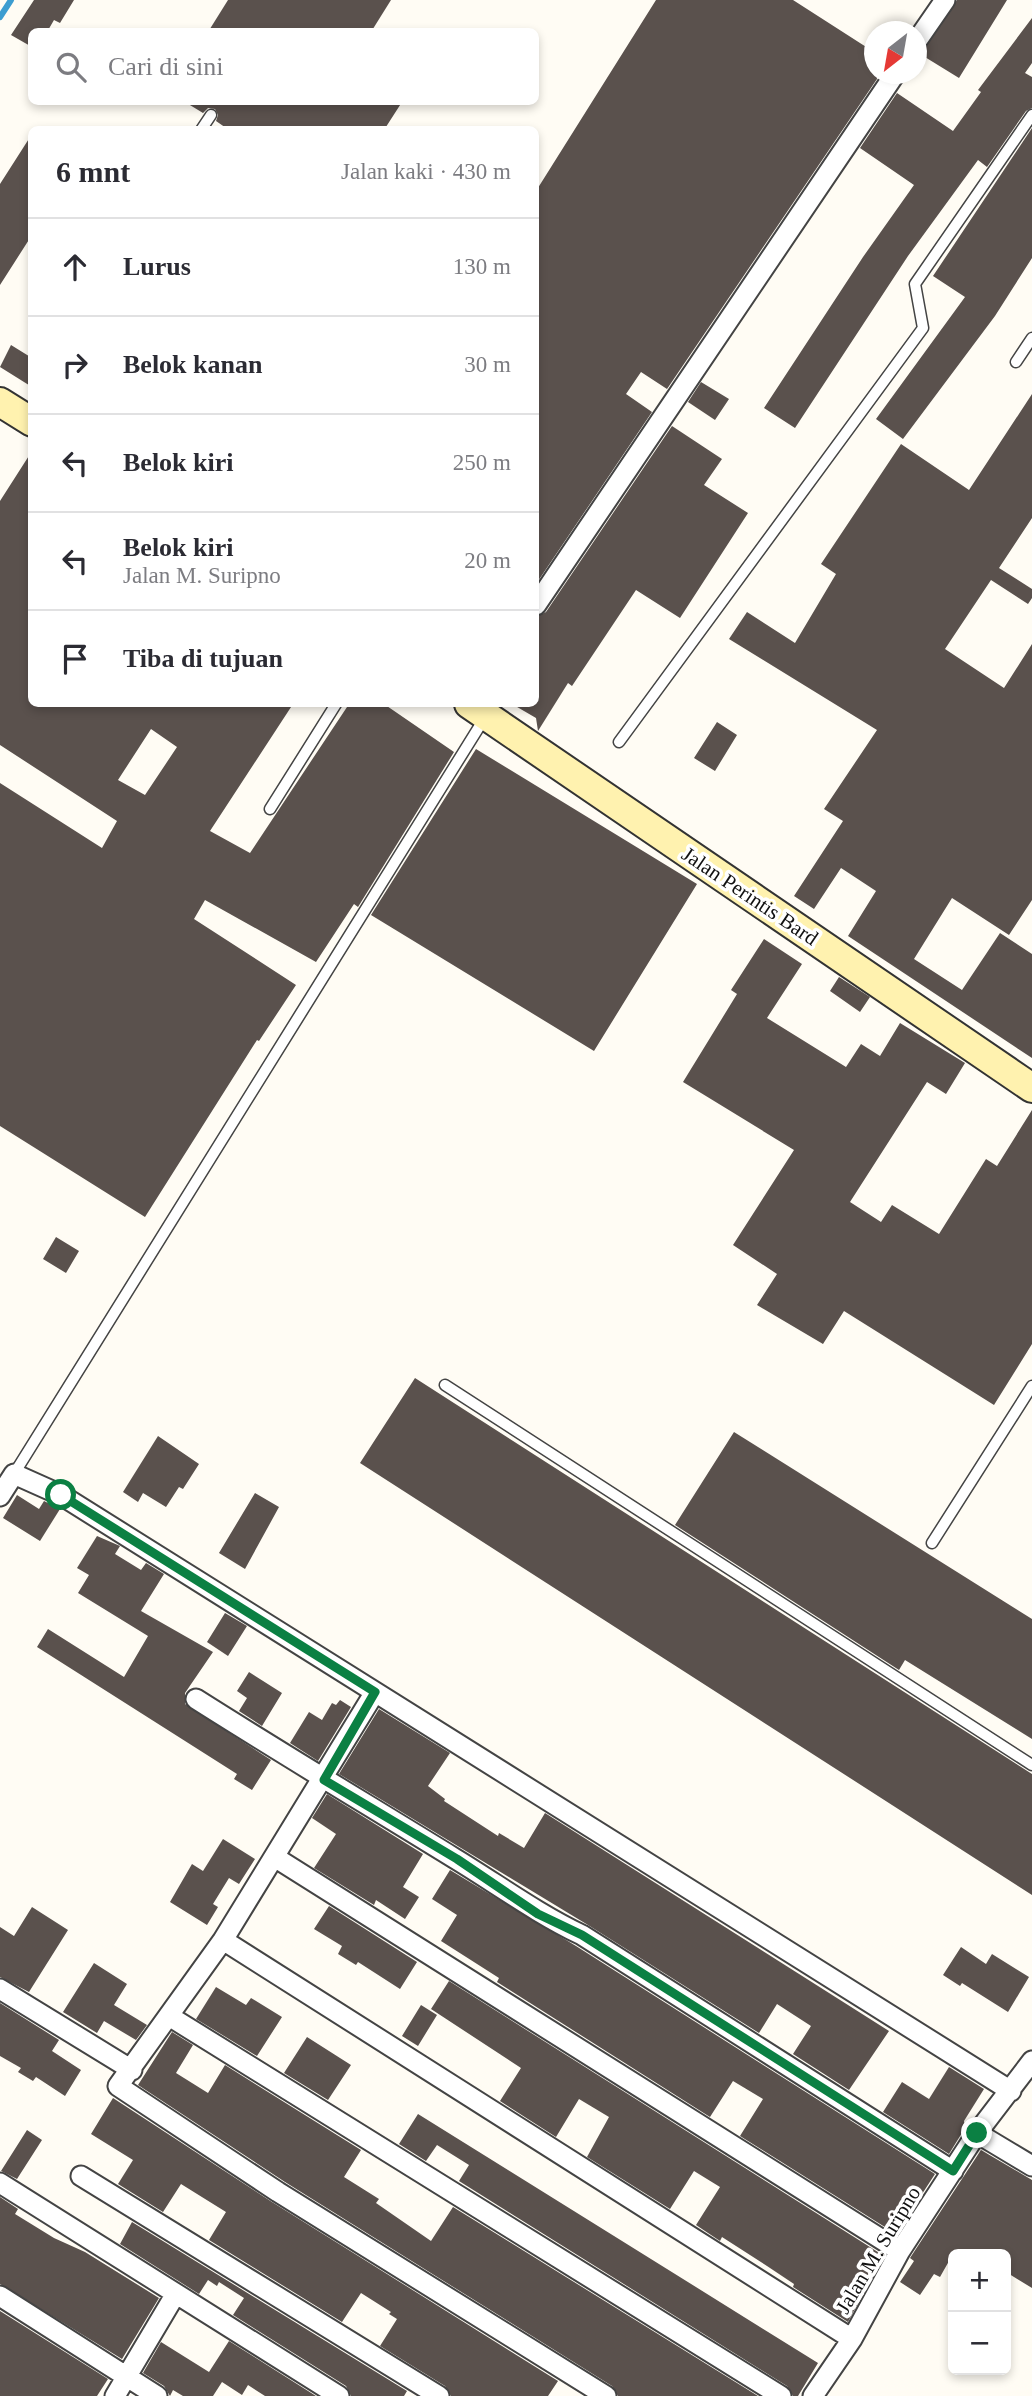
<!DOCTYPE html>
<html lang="id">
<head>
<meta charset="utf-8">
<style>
	:root { --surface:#fff; --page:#f7f7f7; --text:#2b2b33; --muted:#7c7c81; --line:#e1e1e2 }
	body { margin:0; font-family:"Times New Roman",serif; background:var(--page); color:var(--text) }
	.controls { position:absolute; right:21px; bottom:21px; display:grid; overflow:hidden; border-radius:10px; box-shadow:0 4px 10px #0003 }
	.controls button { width:63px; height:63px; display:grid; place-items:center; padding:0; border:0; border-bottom:2px solid var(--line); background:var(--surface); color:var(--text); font:35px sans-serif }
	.compass { position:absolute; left:864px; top:21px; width:63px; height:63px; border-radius:50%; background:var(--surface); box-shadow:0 4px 10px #0003; rotate:211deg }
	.stop { position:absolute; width:21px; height:21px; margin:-16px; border:5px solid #0b8043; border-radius:50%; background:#fff }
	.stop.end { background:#0b8043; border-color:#fff; box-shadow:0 2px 7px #0008 }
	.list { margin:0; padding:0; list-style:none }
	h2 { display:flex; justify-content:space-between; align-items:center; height:91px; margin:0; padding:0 28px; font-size:30px }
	h2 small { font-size:23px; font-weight:400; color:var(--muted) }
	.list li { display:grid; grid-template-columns:46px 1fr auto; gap:21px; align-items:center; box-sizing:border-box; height:98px; padding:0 28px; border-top:2px solid var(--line) }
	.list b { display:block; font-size:26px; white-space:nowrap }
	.list p { margin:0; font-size:23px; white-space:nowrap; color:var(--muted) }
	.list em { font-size:23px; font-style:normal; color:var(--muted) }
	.icon { flex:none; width:38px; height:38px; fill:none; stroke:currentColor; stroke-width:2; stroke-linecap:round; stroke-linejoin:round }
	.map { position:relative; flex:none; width:1032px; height:2396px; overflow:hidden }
	.search { position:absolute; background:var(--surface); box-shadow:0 4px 10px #0003; left:28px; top:28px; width:511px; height:77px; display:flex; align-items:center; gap:18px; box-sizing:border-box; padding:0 24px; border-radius:10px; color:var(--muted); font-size:26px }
	.panel { position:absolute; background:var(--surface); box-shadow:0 4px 10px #0003; left:28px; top:126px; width:511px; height:581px; border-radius:10px }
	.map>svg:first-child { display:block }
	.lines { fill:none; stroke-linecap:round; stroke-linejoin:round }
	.stream { stroke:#3d9dd0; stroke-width:6 }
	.building { fill:#5a514d; fill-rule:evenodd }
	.lane-casing { stroke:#444; stroke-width:13 }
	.street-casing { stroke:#444; stroke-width:23 }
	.secondary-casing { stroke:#333; stroke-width:32 }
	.lane { stroke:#fff; stroke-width:10 }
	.street { stroke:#fff; stroke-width:19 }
	.secondary { stroke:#fff2af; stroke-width:28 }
	.route { stroke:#0b8043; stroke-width:9 }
	.labels { text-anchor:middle; stroke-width:7; stroke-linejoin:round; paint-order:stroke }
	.street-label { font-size:21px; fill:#111; stroke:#fff }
</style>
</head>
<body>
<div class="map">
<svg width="1032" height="2396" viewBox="0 0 1032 2396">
	<rect width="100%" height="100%" fill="#fffcf4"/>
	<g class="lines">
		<!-- stream -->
		<path class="stream" d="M0,17L11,0"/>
	</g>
	<!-- building -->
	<path class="building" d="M34,0H74L60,23L54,20L47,32H32V47L11,35Z
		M228,0H391L371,32H208Z
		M656,0H793L874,52L877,79L667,389L641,372L626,394L652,412L536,584V191Z
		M957,0H1007L959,78L920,54Z
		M1032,18V63L1025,73L1032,77V108L1026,111L987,167L978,160L908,256L795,428L764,408L863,257L914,185L860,148L897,93L953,131L981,92L978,90Z
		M185,102H402L384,130H229L216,121L218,115L215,109L208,108L203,113Z
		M1032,128V258L995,316L903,439L876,419L965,297L933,276Z
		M32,134V235L0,285V184Z
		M11,345L32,358V387L0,367Z
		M701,382L729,399L715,420L688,402Z
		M1032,394V518L999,568L1032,589V598L1028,604L991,580L945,649L1004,688L1032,644V900L1009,935L952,898L914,959L962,990L1000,933L1032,954V1058L848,936L876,891L841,868L814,909L794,896L843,821L824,809L877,730L729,639L747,612L795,643L836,574L821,564L901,444L969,490Z
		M672,426L722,459L704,485L748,513L680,618L636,590L572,686L568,683L538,731L536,718L512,704H536V617L546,612Z
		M32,451V704H293L210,831L250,853L349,704H384L454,752L358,907L354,904L316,962L205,900L194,919L296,985L259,1041L257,1040L145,1217L0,1126V783L102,848L117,821L0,745V501ZM151,729L177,747L145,795L118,780Z
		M717,722L737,735L715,771L694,758Z
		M476,749L697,884L594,1051L371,915Z
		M764,939L802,964L767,1018L846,1067L861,1044L880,1056L900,1023L965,1063L946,1094L927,1082L850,1202L881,1222L892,1205L939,1234L986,1159L997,1166L1032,1110V1344L994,1405L844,1311L823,1344L757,1305L777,1274L733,1245L794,1150L683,1082L737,994L731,990Z
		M839,977L870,997L860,1012L830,991Z
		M56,1237L79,1251L66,1273L43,1259Z
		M415,1378L1032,1774V1895L360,1463Z
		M734,1432L1032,1619V1739L905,1660L899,1670L675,1525Z
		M158,1436L199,1464L183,1489L179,1487L166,1507L143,1493L138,1502L123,1492Z
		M255,1493L279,1507L245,1569L219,1553Z
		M17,1495L39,1509L44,1501L60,1509L40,1541L3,1518Z
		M97,1536L120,1546L115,1554L141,1570L146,1563L164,1574L141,1611L213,1652L185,1693V1704L271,1760L252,1790L234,1779L237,1774L37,1647L48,1629L124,1677L148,1636L78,1593L89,1575L77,1568Z
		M225,1613L247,1626L228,1656L207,1642Z
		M249,1672L282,1693L262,1726L239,1711L247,1698L237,1691Z
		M340,1700L351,1707L318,1761L290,1743L309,1712L322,1720L332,1703L336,1705Z
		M379,1709L450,1753L428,1786L445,1799L444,1801L498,1836L499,1833L524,1848L545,1813L889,2031L849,2090L793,2054L811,2026L777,2004L759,2033L588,1925L339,1774Z
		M327,1794L423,1854L403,1887L419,1897L405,1919L376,1900L374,1905L314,1868L336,1834L312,1818Z
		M223,1839L255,1859L239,1884L229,1878L213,1904L218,1907L207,1925L170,1902L192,1864L203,1871Z
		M450,1870L576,1946L935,2174L896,2234L740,2136L763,2099L733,2081L710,2117L497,1982L499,1978L441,1941L457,1915L432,1899Z
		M329,1906L417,1962L400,1989L358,1962L356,1965L338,1954L342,1946L314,1929Z
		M32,1907L68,1930L29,1992L0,1977V1927L14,1936Z
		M961,1947L986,1964L992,1954L1029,1977L1008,2012L962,1983L960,1986L943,1975Z
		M94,1963L127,1984L114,2005L147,2025L136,2040L104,2021L97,2033L63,2012Z
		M449,1981L881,2254L861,2287L865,2290L848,2322L793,2287L794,2284L767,2266L722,2237L720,2241L696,2225L720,2187L694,2171L670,2209L587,2157L609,2117L579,2099L556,2137L500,2101L521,2068L431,2009Z
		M216,1987L246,2005L251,1998L282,2017L257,2056L196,2019Z
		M0,2003L59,2040L52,2051L81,2070L65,2096L36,2077L33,2081L18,2072L21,2068L0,2056Z
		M421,2005L437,2015L418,2046L402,2036Z
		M172,2032L193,2045L176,2073L208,2093L225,2065L361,2150L344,2177L379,2199L376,2203L431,2241L453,2207L758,2396H618L612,2386L285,2182L138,2085Z
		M307,2037L351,2065L328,2100L284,2073Z
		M949,2067L984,2089L964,2121L965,2128L949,2154L883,2112L902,2082L929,2099Z
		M113,2098L272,2202L558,2381L548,2396H451L445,2386L380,2346L397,2319L389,2314L391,2312L361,2293L342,2322L209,2240L226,2212L181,2184L163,2212L118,2184L133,2160L91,2134Z
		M418,2114L818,2363L798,2396H793L787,2386L459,2181L469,2165L437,2145L426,2161L399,2144Z
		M27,2130L42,2140L17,2179L1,2171Z
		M981,2150L1032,2180V2288L1006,2272V2254H953L940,2277L934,2274L920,2295L900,2282L914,2261L910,2258Z
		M0,2197L18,2209L15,2214L54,2238L85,2252L159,2298L122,2359L0,2284Z
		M132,2222L407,2391L404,2396H351L346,2386L233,2315L244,2298L219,2282L217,2286L208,2280L199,2294L120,2244Z
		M0,2311L108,2379L97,2396H0Z
		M229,2341L316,2396H265L248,2385L242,2395L222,2382L213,2396H183L173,2390L170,2396L164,2386L143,2373L161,2342L209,2372Z"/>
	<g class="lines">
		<defs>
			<path id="lane" d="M201,130L211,115
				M1016,362L1032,338
				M619,742L923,328L915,284L1032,115
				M270,809L336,704
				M445,1385L1032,1765
				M14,1474L484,719
				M932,1543L1032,1386"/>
			<path id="street" d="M916,42L945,0
				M536,605L895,74
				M0,1496L14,1474L61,1495L1011,2091
				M375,1692L223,1940L118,2086L278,2192L606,2396
				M196,1699C281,1753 368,1805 454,1858C497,1884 536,1913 582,1935L953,2171
				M276,1858L900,2251
				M223,1940L852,2339
				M0,1989L132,2070
				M169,2016L781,2396
				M977,2133L1032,2166
				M81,2176L439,2396
				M0,2183L339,2396
				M0,2296L157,2396
				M115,2396L175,2295
				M813,2396L852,2339L900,2251L977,2133L1032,2061"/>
			<path id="secondary" d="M0,402L32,422
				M469,704L1032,1088"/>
		</defs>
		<!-- lane casing -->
		<use href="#lane" class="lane-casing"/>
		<!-- street casing -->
		<use href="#street" class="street-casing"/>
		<!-- secondary casing -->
		<use href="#secondary" class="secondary-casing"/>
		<!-- lane -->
		<use href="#lane" class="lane"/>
		<!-- street -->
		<use href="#street" class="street"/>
		<!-- secondary -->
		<use href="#secondary" class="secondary"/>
	</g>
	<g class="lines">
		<!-- route -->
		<path class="route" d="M61,1495L375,1692L324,1780L457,1859L538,1914L582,1935L953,2171L977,2133"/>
	</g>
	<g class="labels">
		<!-- street labels -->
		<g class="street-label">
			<text transform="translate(750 896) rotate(34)" y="7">Jalan Perintis Bard</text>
			<text transform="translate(878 2250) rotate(-59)" y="7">Jalan M. Suripno</text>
		</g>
	</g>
</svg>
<div class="controls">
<button>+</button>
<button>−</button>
</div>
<svg class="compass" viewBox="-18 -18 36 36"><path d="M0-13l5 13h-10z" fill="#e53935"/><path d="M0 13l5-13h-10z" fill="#7c7c81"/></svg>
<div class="stop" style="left:61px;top:1495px"></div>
<div class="stop end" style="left:977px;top:2133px"></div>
<div class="search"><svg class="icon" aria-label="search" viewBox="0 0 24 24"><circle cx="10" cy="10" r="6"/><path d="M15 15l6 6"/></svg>Cari di sini</div>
<section class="panel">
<h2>6 mnt<small>Jalan kaki · 430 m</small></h2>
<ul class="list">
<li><svg class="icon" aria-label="ahead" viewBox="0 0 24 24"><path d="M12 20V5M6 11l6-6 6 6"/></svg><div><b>Lurus</b></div><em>130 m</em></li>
<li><svg class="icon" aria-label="right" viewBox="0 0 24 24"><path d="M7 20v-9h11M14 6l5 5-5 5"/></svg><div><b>Belok kanan</b></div><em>30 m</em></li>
<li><svg class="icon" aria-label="left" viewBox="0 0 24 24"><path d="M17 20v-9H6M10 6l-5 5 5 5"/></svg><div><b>Belok kiri</b></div><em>250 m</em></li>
<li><svg class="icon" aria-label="left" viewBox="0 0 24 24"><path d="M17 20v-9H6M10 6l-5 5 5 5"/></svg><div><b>Belok kiri</b><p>Jalan M. Suripno</p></div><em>20 m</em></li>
<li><svg class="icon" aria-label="arrive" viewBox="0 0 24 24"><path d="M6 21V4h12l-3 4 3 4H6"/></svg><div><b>Tiba di tujuan</b></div></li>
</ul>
</section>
</div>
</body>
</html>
